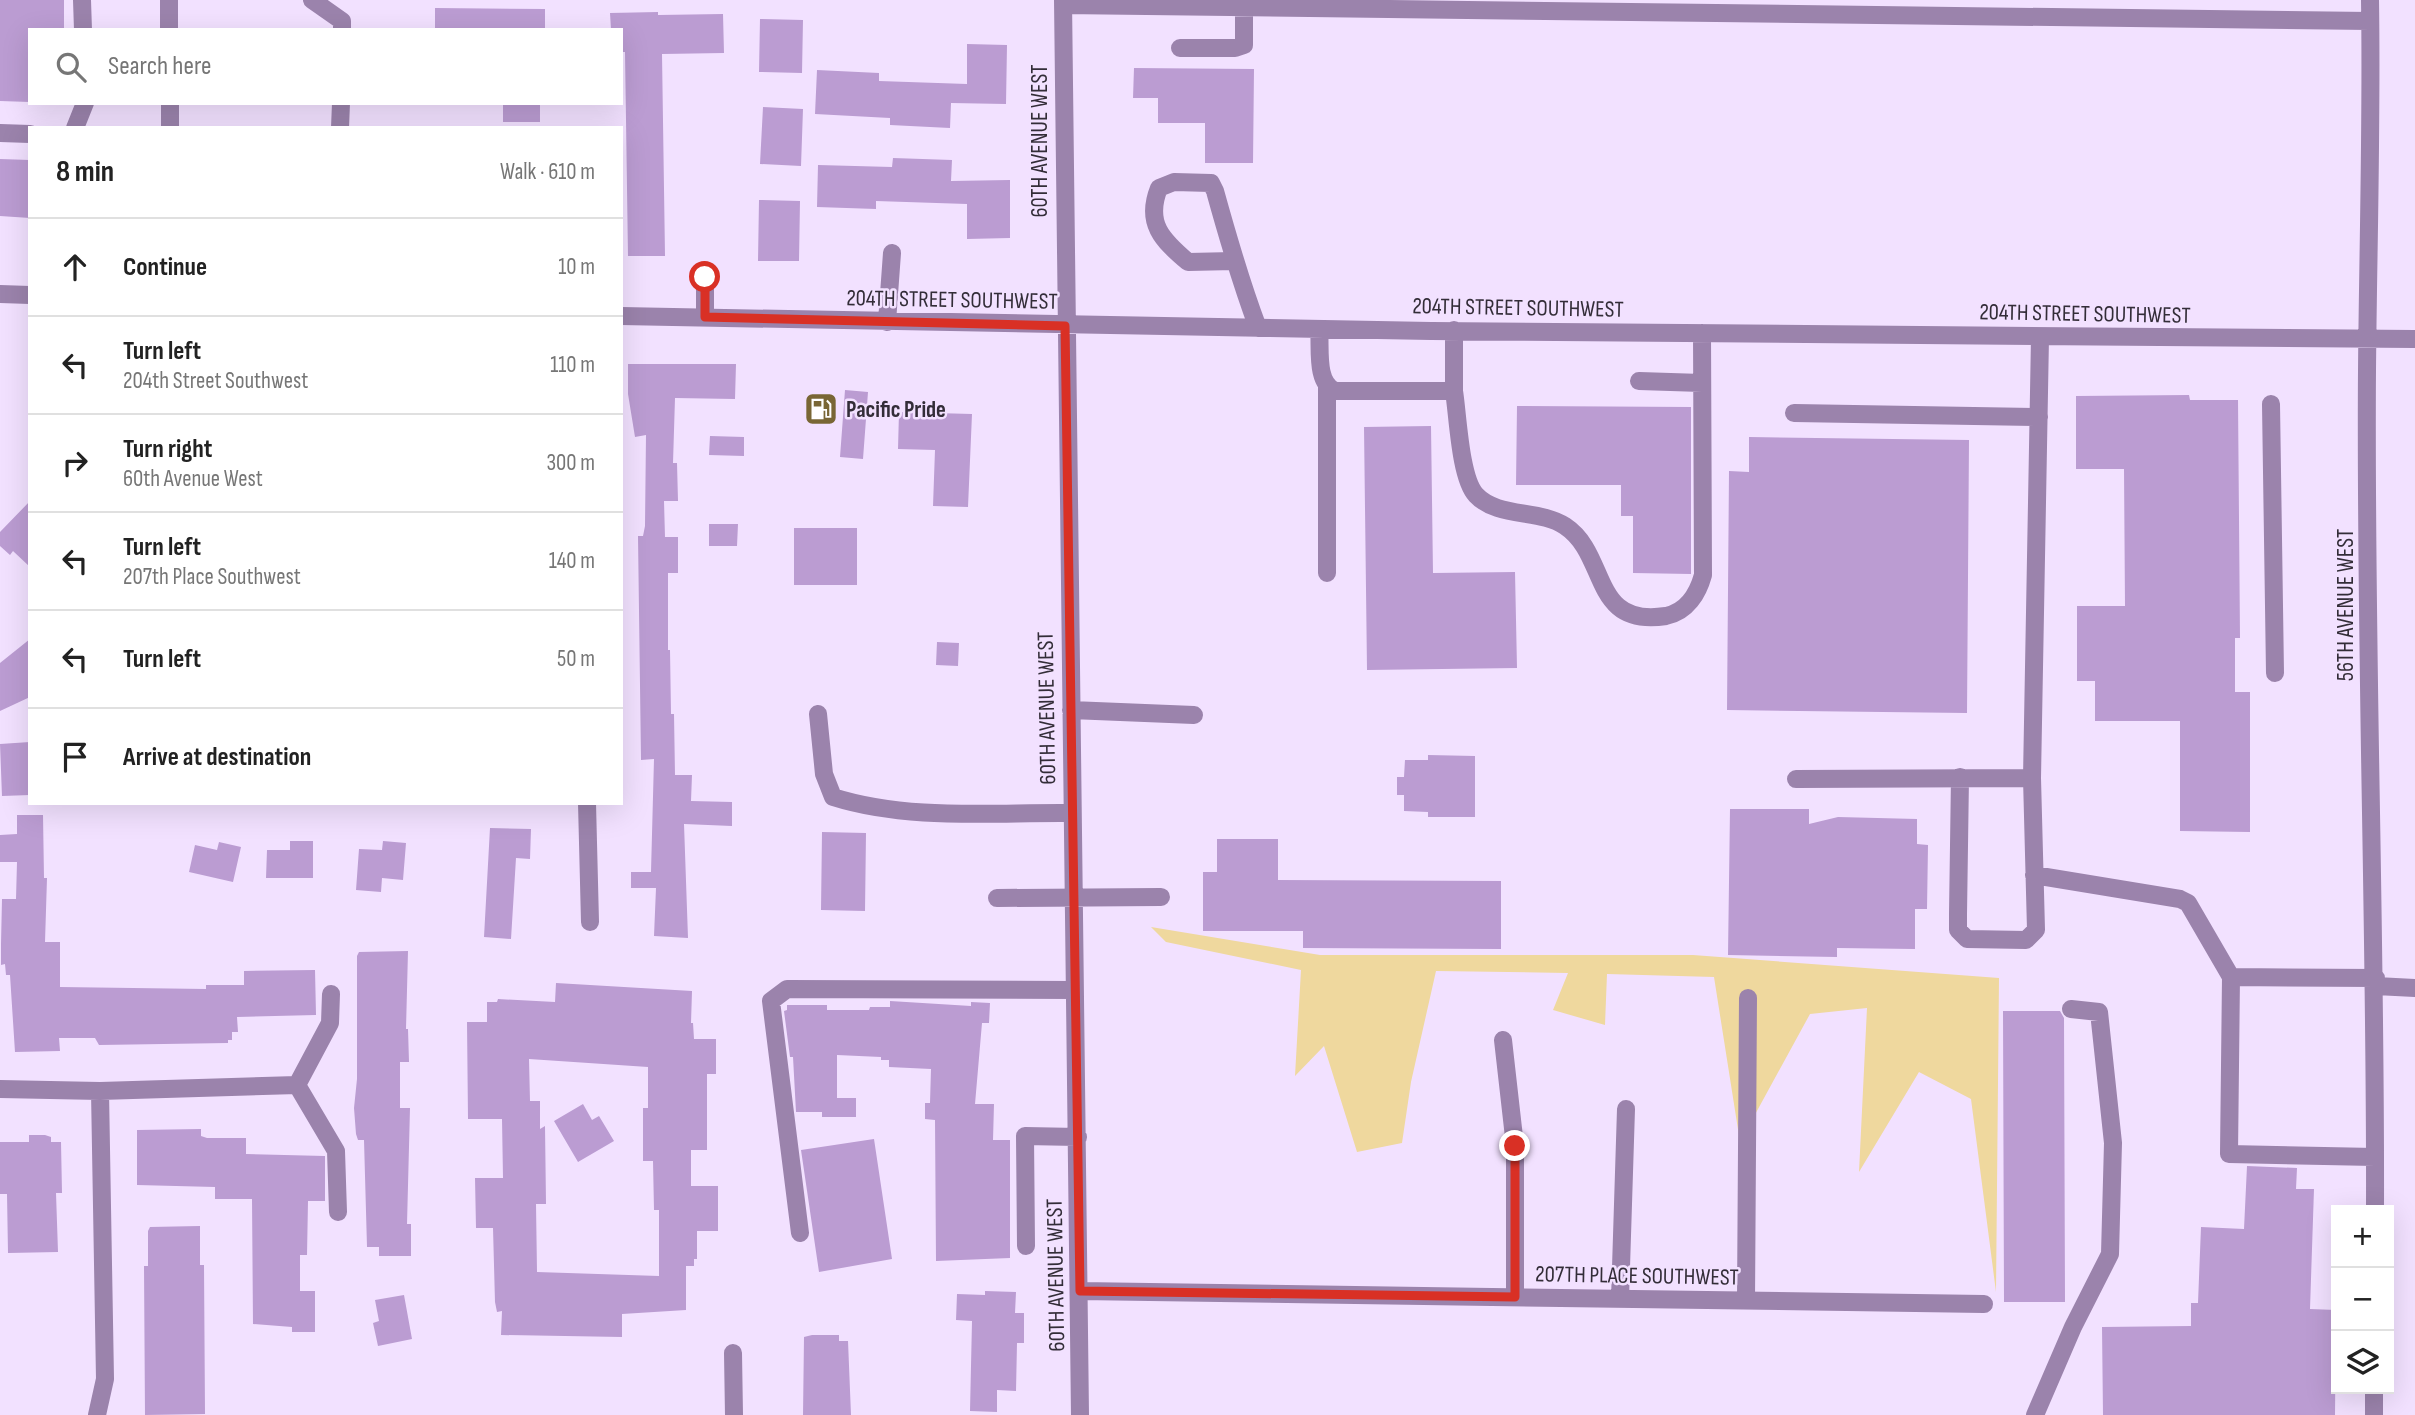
<!DOCTYPE html>
<html lang="en">
<head>
<meta charset="utf-8">
<style>
	:root { --surface:#fff; --page:#f6f6f6; --text:#222; --muted:#767676; --line:#e0e0e0 }
	body { margin:0; font-family:"Sofia Sans Condensed",sans-serif; background:var(--page); color:var(--text) }
	.controls { position:absolute; right:21px; bottom:21px; display:grid; overflow:hidden; border-radius:0px; box-shadow:0 7px 28px #0002 }
	.controls button { width:63px; height:63px; display:grid; place-items:center; padding:0; border:0; border-bottom:2px solid var(--line); background:var(--surface); color:var(--text); font:35px sans-serif }
	.stop { position:absolute; width:21px; height:21px; margin:-16px; border:5px solid #d93025; border-radius:50%; background:#fff }
	.stop.end { background:#d93025; border-color:#fff; box-shadow:0 2px 7px #0008 }
	.list { margin:0; padding:0; list-style:none }
	h2 { display:flex; justify-content:space-between; align-items:center; height:91px; margin:0; padding:0 28px; font-size:30px }
	h2 small { font-size:23px; font-weight:400; color:var(--muted) }
	.list li { display:grid; grid-template-columns:46px 1fr auto; gap:21px; align-items:center; box-sizing:border-box; height:98px; padding:0 28px; border-top:2px solid var(--line) }
	.list b { display:block; font-size:26px; white-space:nowrap }
	.list p { margin:0; font-size:23px; white-space:nowrap; color:var(--muted) }
	.list em { font-size:23px; font-style:normal; color:var(--muted) }
	.icon { flex:none; width:38px; height:38px; fill:none; stroke:currentColor; stroke-width:2; stroke-linecap:round; stroke-linejoin:round }
	.map { position:relative; flex:none; width:2415px; height:1415px; overflow:hidden }
	.search { position:absolute; background:var(--surface); box-shadow:0 7px 28px #0002; left:28px; top:28px; width:595px; height:77px; display:flex; align-items:center; gap:18px; box-sizing:border-box; padding:0 24px; border-radius:0px; color:var(--muted); font-size:26px }
	.panel { position:absolute; background:var(--surface); box-shadow:0 7px 28px #0002; left:28px; top:126px; width:595px; height:679px; border-radius:0px }
	.map>svg:first-child { display:block }
	.green { fill:#efd89e }
	.building { fill:#bb9cd2; fill-rule:evenodd }
	.lines { fill:none; stroke-linecap:round; stroke-linejoin:round }
	.minor { stroke:#9b83ac; stroke-width:18 }
	.route { stroke:#d93025; stroke-width:9 }
	.labels { text-anchor:middle; stroke-width:5; stroke-linejoin:round; paint-order:stroke }
	.street-label { font-size:23px; fill:#332d38; stroke:#f2e1ff }
	.poi-label { font-size:23px; font-weight:bold; fill:#332d38; stroke:#f2e1ff; text-anchor:start }
</style>
</head>
<body>
<div class="map">
<svg width="2415" height="1415" viewBox="0 0 2415 1415">
	<rect width="100%" height="100%" fill="#f2e1ff"/>
	<!-- green -->
	<path class="green" d="M1151,927L1320,955H1693L1999,978L1996,1292L1971,1099L1919,1072L1859,1172L1867,1008L1810,1014L1740,1142L1714,977L1607,974L1605,1025L1553,1010L1568,973L1436,971L1411,1082L1402,1143L1357,1152L1324,1046L1295,1076L1301,970L1166,942Z"/>
	<!-- building -->
	<path class="building" d="M0,0H64V30H30V102L0,101Z
		M435,8L545,9V30H435Z
		M658,12V15L723,14L724,53L662,54L665,256H628L625,52H621V30H611L610,13Z
		M760,19L803,20L802,73L759,72Z
		M967,44L1007,45L1006,104L951,103L950,128L890,125V118L815,114L817,70L879,73V81L967,84Z
		M1134,68L1254,69L1253,163H1205V123H1158V98H1133Z
		M503,103H540V122H503Z
		M763,107L803,109L801,166L760,164Z
		M893,158L952,160L951,181L1010,180V238L967,239V204L876,201V209L817,207L818,165L892,167Z
		M0,159L30,160V218L0,216Z
		M759,200L800,201L799,261H758Z
		M628,364H736L735,399L675,398L673,463H677L678,501H664L665,537H678V573H668V650H670L671,714H674L675,775H692L691,801L732,802V826L684,824L688,938L654,936L656,888H631V872H651L654,759L641,760L638,536H643L645,526L646,435L635,437L628,394Z
		M845,390L868,392L863,459L840,457Z
		M2189,395L2190,400H2238L2240,638H2235V692H2250V832L2180,831V721H2095V681H2077V606H2125L2124,469H2076V396Z
		M1517,406L1691,407V574L1633,573V516H1621V485H1516Z
		M899,412L972,414L968,507L933,506L935,450L898,449Z
		M1431,426L1433,573L1515,572L1517,668L1367,670L1364,427Z
		M710,436L744,437V456L709,455Z
		M1749,437L1969,440L1967,713L1727,710L1729,471L1749,472Z
		M30,501V567L13,551L10,555L0,546V532Z
		M709,524H738L737,546H709Z
		M794,528H857V585H794Z
		M30,639V697L0,711V663Z
		M937,642L959,643L958,666L936,665Z
		M30,742V795L2,796L0,744Z
		M1428,755L1475,756V817H1428V812L1404,811V795H1397V777H1404L1405,760H1428Z
		M1730,809H1809V824L1838,817L1917,819V844L1928,845L1927,909H1915V949L1837,948V957L1728,955Z
		M17,815H43L44,878H47L45,942H60V987L206,989V985H244V971L315,970L316,1015L237,1017L238,1032H232V1040H228V1043L99,1045L95,1038H59L60,1051L15,1052L10,975H6L5,964L1,965V944L2,899H16L17,862H0V835L17,834Z
		M490,828L531,829L530,859L516,858L511,939L484,937Z
		M822,832L866,833L865,911L821,910Z
		M1217,839H1278V880L1501,881V949L1303,948V931H1203V872H1217Z
		M290,841H313V878H266L267,850H290Z
		M383,841L406,843L403,880L382,878L381,892L356,890L359,849L382,850Z
		M219,842L241,847L233,882L189,872L195,845L217,850Z
		M408,951L406,1029H408L409,1062H400V1108H410L407,1224H411V1256H379V1247H367L364,1140H358L356,1134L354,1108L357,1079V956L359,952Z
		M556,983L692,991L691,1023H693L694,1039H716V1074H707V1150H691V1186H718V1231H697V1259H694V1266H686V1310L622,1314V1337L501,1335L502,1311L497,1312L495,1302L493,1228H476L475,1178H503L502,1119H468L467,1022H487V1002H497L498,999L555,1002ZM529,1059L648,1067V1108H643V1161H653L654,1210H659V1276L537,1272L536,1204H546L545,1126L540,1129V1101H530Z
		M890,1001L971,1006V1002L990,1003L989,1023H982L975,1104H994L993,1140H1010V1258L936,1261L935,1120L925,1119V1103H930L931,1069L889,1067V1060H881V1057L837,1055V1098H856V1117H822V1112H796L793,1057H790L784,1011L787,1010V1005H827V1010H869L870,1007H890Z
		M2003,1011H2060L2064,1018L2065,1302H2004Z
		M583,1104L592,1120L599,1116L614,1141L578,1162L554,1121Z
		M201,1129V1136L207,1138H246V1154L325,1156V1201H308L307,1255H300V1291H315V1332H292V1327L253,1324L252,1199H215V1187L137,1185V1130Z
		M29,1135H45L51,1137V1142H61L62,1193H56L58,1252L8,1253L7,1194H0V1142H29Z
		M874,1139L892,1259L819,1272L801,1150Z
		M2247,1166L2297,1168L2296,1189H2314L2310,1309L2336,1310L2335,1415H2103L2102,1327L2191,1326V1303H2198L2201,1227L2244,1229Z
		M200,1226V1265H204L205,1414L145,1415L144,1266H148V1231L150,1227Z
		M985,1291L1016,1292L1015,1313H1024V1343H1017L1016,1391L997,1390V1412L970,1411L972,1321L956,1320L957,1294L985,1295Z
		M404,1295L412,1339L378,1346L373,1323L379,1321L375,1300Z
		M812,1335H839V1341H848L851,1415H803L804,1337Z"/>
	<g class="lines">
		<!-- minor -->
		<path class="minor" d="M82,0L83,30
			M169,0V30
			M312,0L342,21V30
			M1063,0L1080,1415
			M2370,0C2372,123 2368,248 2367,371C2365,651 2376,930 2375,1210
			M1063,5L2370,21
			M1180,48H1235L1244,45V7
			M170,103V128
			M75,128L85,103
			M340,128L341,103
			M0,133L30,134
			M1234,261L1188,262C1162,240 1145,223 1159,188L1174,182L1211,183L1215,191C1228,238 1241,283 1258,328
			M705,277V317
			M0,294L30,295
			M621,316L1431,331L2415,339
			M887,322L892,253
			M1319,329C1321,348 1315,382 1335,391H1454V330
			M1639,381L1702,383
			M1327,387V573
			M1454,391C1458,416 1460,478 1476,495C1497,518 1540,509 1565,526C1609,555 1590,628 1666,616C1687,612 1698,593 1703,575L1702,333
			M2271,404L2275,673
			M1794,413L2039,417
			M1071,710L1194,715
			M818,714L824,774L833,797C909,821 994,812 1072,813
			M1960,777L1958,914V930L1967,939L2026,940L2036,930L2032,778
			M1796,779L2032,778L2040,337
			M587,803L590,922
			M2034,875L2180,899L2188,903L2231,977
			M997,898L1161,897
			M2376,986L2415,988
			M1503,1040L1515,1146V1297
			M297,1085L336,1151L338,1212
			M297,1085L330,1023L331,994
			M0,1089L100,1091L297,1085
			M2375,1157L2229,1154L2231,977L2376,978
			M800,1233L771,1001L787,989L1075,990
			M1026,1246L1025,1136L1078,1137
			M1080,1291L1984,1304
			M1620,1299L1626,1109
			M1746,1301L1748,998
			M733,1353L734,1415
			M97,1415L105,1379L100,1091
			M2035,1415L2073,1327L2110,1254L2113,1143L2099,1012L2071,1009
			M2374,1415V1389"/>
	</g>
	<g class="lines">
		<!-- route -->
		<path class="route" d="M705,277V317L1065,326L1080,1291L1515,1297V1146"/>
	</g>
	<!-- icons -->
	<defs>
		<symbol id="fuel-square" viewBox="-11 -11 22 22"><rect x="-9" y="-9" width="18" height="18" rx="4" fill="#796635" stroke="#f2e1ff"/><path d="M-5.5-6h7V0h2V4h1.3V-2.5L3-4.5l.8-.8L6-3V5H2.5V1h-1V6h-7ZM-4.2-4.7v3.2H.2V-4.7Z" fill="#fff"/></symbol>
	</defs>
	<g fill-rule="evenodd">
		<use href="#fuel-square" x="802" y="390" width="38" height="38"/>
	</g>
	<g class="labels">
		<!-- street labels -->
		<g class="street-label">
			<text transform="translate(1039 141) rotate(-90)" y="8">60TH AVENUE WEST</text>
			<text transform="translate(952 299) rotate(1)" y="8">204TH STREET SOUTHWEST</text>
			<text transform="translate(1518 307) rotate(1)" y="8">204TH STREET SOUTHWEST</text>
			<text transform="translate(2085 313) rotate(1)" y="8">204TH STREET SOUTHWEST</text>
			<text transform="translate(2345 605) rotate(-90)" y="8">56TH AVENUE WEST</text>
			<text transform="translate(1046 708) rotate(-91)" y="8">60TH AVENUE WEST</text>
			<text transform="translate(1055 1275) rotate(-91)" y="8">60TH AVENUE WEST</text>
			<text transform="translate(1637 1275) rotate(1)" y="8">207TH PLACE SOUTHWEST</text>
		</g>
		<!-- poi labels -->
		<g class="poi-label">
			<text x="846" y="417">Pacific Pride</text>
		</g>
	</g>
</svg>
<div class="controls">
<button>+</button>
<button>−</button>
<button><svg class="icon" aria-label="layers" viewBox="0 0 24 24"><path d="M12 4l9 5-9 5-9-5zM3 14l9 5 9-5"/></svg></button>
</div>
<div class="stop" style="left:705px;top:277px"></div>
<div class="stop end" style="left:1515px;top:1146px"></div>
<div class="search"><svg class="icon" aria-label="search" viewBox="0 0 24 24"><circle cx="10" cy="10" r="6"/><path d="M15 15l6 6"/></svg>Search here</div>
<section class="panel">
<h2>8 min<small>Walk · 610 m</small></h2>
<ul class="list">
<li><svg class="icon" aria-label="ahead" viewBox="0 0 24 24"><path d="M12 20V5M6 11l6-6 6 6"/></svg><div><b>Continue</b></div><em>10 m</em></li>
<li><svg class="icon" aria-label="left" viewBox="0 0 24 24"><path d="M17 20v-9H6M10 6l-5 5 5 5"/></svg><div><b>Turn left</b><p>204th Street Southwest</p></div><em>110 m</em></li>
<li><svg class="icon" aria-label="right" viewBox="0 0 24 24"><path d="M7 20v-9h11M14 6l5 5-5 5"/></svg><div><b>Turn right</b><p>60th Avenue West</p></div><em>300 m</em></li>
<li><svg class="icon" aria-label="left" viewBox="0 0 24 24"><path d="M17 20v-9H6M10 6l-5 5 5 5"/></svg><div><b>Turn left</b><p>207th Place Southwest</p></div><em>140 m</em></li>
<li><svg class="icon" aria-label="left" viewBox="0 0 24 24"><path d="M17 20v-9H6M10 6l-5 5 5 5"/></svg><div><b>Turn left</b></div><em>50 m</em></li>
<li><svg class="icon" aria-label="arrive" viewBox="0 0 24 24"><path d="M6 21V4h12l-3 4 3 4H6"/></svg><div><b>Arrive at destination</b></div></li>
</ul>
</section>
</div>
</body>
</html>
